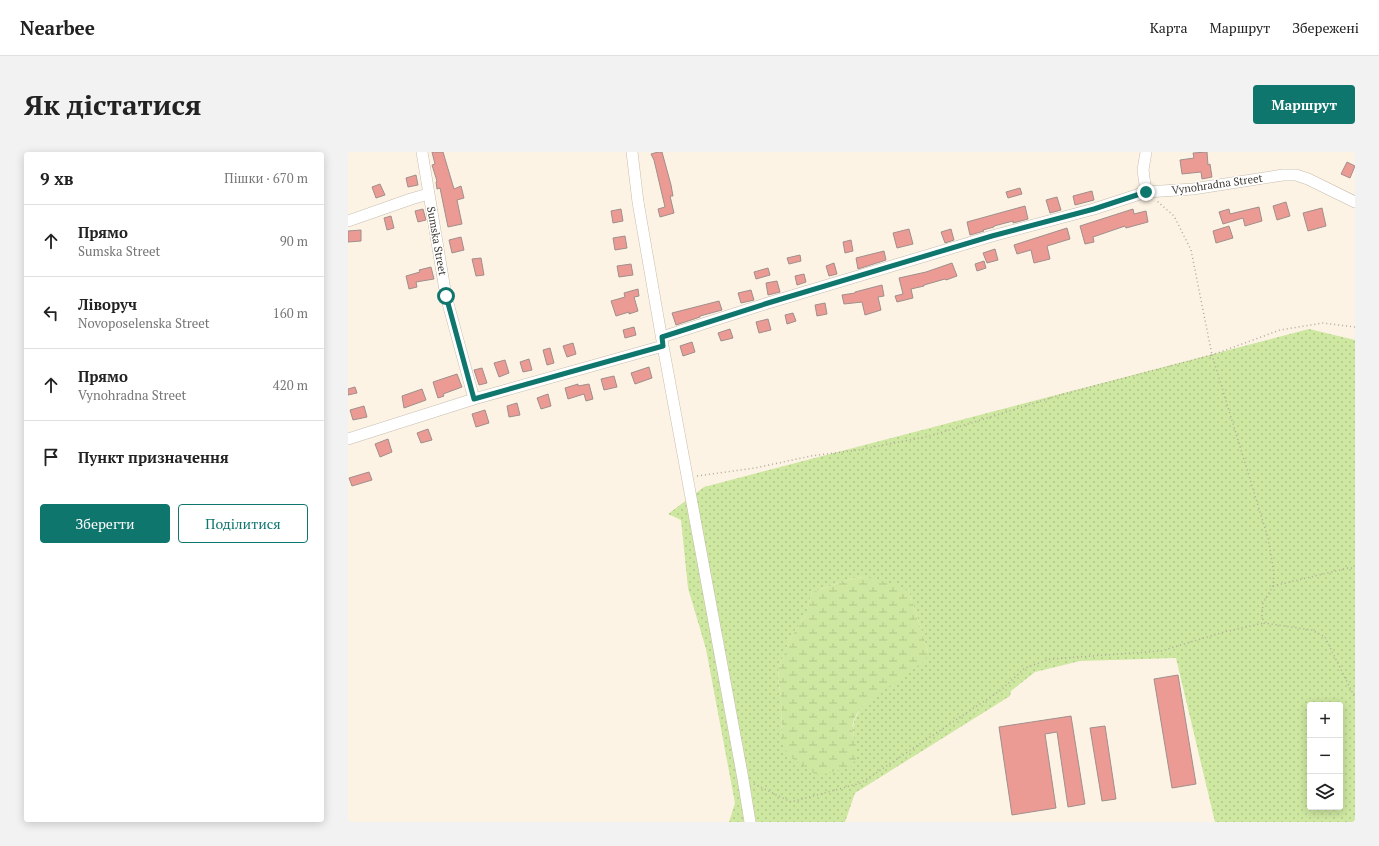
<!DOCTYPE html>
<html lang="uk">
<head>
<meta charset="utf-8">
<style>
	:root { --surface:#fff; --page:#f2f2f2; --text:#222; --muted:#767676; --line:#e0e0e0; --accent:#0f766e }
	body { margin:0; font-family:"PT Serif",serif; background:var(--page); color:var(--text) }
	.controls { position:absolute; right:12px; bottom:12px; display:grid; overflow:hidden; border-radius:4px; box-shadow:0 2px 10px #0003 }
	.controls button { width:36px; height:36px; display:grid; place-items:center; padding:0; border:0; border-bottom:1px solid var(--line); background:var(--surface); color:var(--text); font:20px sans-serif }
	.stop { position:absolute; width:12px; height:12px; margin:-9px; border:3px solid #0f766e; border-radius:50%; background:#fff }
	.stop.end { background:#0f766e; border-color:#fff; box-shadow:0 1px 4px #0008 }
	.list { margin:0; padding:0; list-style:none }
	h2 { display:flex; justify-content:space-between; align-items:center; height:52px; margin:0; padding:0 16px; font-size:17px }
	h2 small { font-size:13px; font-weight:400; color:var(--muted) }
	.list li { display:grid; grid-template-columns:26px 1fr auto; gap:12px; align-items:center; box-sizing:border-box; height:72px; padding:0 16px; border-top:1px solid var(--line) }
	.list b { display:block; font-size:15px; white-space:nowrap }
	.list p { margin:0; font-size:13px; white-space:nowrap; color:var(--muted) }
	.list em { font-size:13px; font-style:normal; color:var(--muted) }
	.actions { display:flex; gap:8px; padding:12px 16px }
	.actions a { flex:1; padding:9px 0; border:1px solid var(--accent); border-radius:4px; text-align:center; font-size:14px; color:var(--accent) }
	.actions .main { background:var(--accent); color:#fff }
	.icon { flex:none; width:22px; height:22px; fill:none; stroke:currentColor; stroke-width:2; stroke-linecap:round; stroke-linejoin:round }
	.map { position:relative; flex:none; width:1007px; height:670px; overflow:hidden; border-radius:4px }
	header { display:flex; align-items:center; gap:24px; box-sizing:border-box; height:56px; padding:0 20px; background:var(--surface); border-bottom:1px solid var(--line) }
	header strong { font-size:19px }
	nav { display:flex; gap:22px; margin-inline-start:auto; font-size:14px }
	.intro { display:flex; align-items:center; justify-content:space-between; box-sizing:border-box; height:96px; padding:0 24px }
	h1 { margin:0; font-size:28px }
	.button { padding:10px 18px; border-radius:4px; background:var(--accent); color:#fff; font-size:14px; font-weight:700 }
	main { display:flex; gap:24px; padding:0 24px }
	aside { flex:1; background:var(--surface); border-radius:4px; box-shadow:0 2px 10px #0003 }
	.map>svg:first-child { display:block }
	.grass { fill:url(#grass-dots); fill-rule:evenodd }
	.wetland { fill:url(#wetland-marsh) }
	.building { fill:#eb9b94; stroke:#a08e8c }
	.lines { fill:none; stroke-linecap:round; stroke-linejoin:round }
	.minor-casing { stroke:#c6bdae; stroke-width:12 }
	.path { stroke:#afa89d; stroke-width:1.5; stroke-dasharray:1 3; stroke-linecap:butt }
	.minor { stroke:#fff; stroke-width:11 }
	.route { stroke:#0f766e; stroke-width:5 }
	.labels { text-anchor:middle; stroke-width:3; stroke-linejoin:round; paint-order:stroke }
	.street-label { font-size:11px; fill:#3d3933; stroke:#fff }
</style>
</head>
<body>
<header>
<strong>Nearbee</strong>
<nav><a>Карта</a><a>Маршрут</a><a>Збережені</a></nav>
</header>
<div class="intro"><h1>Як дістатися</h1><a class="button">Маршрут</a></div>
<main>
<aside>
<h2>9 хв<small>Пішки · 670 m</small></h2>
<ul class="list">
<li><svg class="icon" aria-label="ahead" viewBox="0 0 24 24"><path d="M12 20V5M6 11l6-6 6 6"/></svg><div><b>Прямо</b><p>Sumska Street</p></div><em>90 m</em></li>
<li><svg class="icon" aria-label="left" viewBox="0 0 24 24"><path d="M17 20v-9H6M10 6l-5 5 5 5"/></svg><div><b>Ліворуч</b><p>Novoposelenska Street</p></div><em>160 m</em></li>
<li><svg class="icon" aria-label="ahead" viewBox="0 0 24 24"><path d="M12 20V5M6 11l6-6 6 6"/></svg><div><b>Прямо</b><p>Vynohradna Street</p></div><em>420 m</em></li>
<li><svg class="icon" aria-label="arrive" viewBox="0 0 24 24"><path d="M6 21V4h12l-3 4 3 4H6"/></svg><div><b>Пункт призначення</b></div></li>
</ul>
<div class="actions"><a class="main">Зберегти</a><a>Поділитися</a></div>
</aside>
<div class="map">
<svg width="1007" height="670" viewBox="0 0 1007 670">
	<defs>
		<pattern id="grass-dots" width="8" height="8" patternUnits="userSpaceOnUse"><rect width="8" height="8" fill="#cee7a1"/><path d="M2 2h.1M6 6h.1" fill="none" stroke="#b2c78b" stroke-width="1.8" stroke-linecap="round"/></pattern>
		<pattern id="wetland-marsh" width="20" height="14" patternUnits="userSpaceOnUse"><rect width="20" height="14" fill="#cee7a1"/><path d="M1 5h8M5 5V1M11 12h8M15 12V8" fill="none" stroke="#b2c78b"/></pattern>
	</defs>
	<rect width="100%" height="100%" fill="#fcf3e4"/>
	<!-- grass -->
	<path class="grass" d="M961,177L1007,188V670H867L828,506L732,509L687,520L663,539L662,544L507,641L497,670H381L387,651L358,497L340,436L333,368L320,362L356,335ZM517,425L561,440L580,499L517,552C502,570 504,575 508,597L434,587L433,546L430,527L431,515L442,487L458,462L464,440L506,426ZM962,553H992V655H962Z"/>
	<!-- wetland -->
	<path class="wetland" d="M517,425L554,435L561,440L580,499L578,508L517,552C513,557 508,562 506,568C501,581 512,594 508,607C507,609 504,612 502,615L473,623L467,622L442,605L436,596L434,587L433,546L430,527L431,515L442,487L458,462L464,440L506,426Z"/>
	<!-- building -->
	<path class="building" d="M84,0H95L106,37L113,34L116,46L109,48L114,72L100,75L92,36L89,37L88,30L89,29L84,13L87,12Z
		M310,0H314L323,33L325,44H322L326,61L312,65L310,57L317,55L306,8L303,2Z
		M859,0L860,13L862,12L864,25L854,27L853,20L834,22L832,8L846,6L845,1Z
		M999,10L1007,14L1002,26L993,22Z
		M68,23L70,33L60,35L58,26Z
		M32,32L37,43L28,46L24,35Z
		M672,36L674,42L660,46L658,40Z
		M744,39L746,48L727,53L725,44Z
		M709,45L713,58L702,61L698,48Z
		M938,50L942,64L929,68L925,54Z
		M677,54L680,67L665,71V69L646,74V75L635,78L636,79L622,83L619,70Z
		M911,55L914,69L897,74L895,66L875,72L871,60L881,57L882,62Z
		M974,56L978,74L960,79L955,61Z
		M75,57L78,68L70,70L67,59Z
		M273,57L275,69L265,71L263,59Z
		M785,57L786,62L798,59L800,70L778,76L777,74L745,85L746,90L737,92L732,74Z
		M43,64L46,76L39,78L36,66Z
		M881,74L885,86L868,91L865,79Z
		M719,76L722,87L699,94L702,107L686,111L683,98L669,102L666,93Z
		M561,77L565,92L549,96L545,81Z
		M603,77L606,88L597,91L593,80Z
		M13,78V89L0,90V79Z
		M277,84L279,96L267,98L265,86Z
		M113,85L116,98L104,101L101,88Z
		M503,88L505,99L497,101L495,90Z
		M647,97L650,108L639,111L635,101Z
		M536,99L538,108L510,117L508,106Z
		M452,103L453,109L441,112L439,106Z
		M133,106L136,123L128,124L124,107Z
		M636,109L638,116L629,119L627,112Z
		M486,111L489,122L481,124L478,114Z
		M604,111L609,124L598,128L597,127L576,133V134L563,137L565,146L549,150L547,144L555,142L551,126L578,120Z
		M283,112L285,123L271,125L269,114Z
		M83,115L86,127L68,130L69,135L61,137L58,124L72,120L71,118Z
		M420,116L422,123L408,127L406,120Z
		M456,122L458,130L449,133L447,124Z
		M429,129L432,140L420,143L418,131Z
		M534,133L536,144L530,145L533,158L517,163L514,150L496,152L494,143L507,141V140Z
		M290,137L291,144L286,145L290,159L281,162V160L268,164L263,149L277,145L276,141Z
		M403,138L406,148L393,151L390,141Z
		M371,149L374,158L352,164V165L328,173L324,161Z
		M477,151L479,162L469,164L467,153Z
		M445,161L448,169L439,172L437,163Z
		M420,167L423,178L411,181L408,170Z
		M286,175L288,183L277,186L275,178Z
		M382,177L385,186L373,189L370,181Z
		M344,190L347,200L335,204L332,194Z
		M225,191L228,202L219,205L215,194Z
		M202,196L206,211L199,213L195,198Z
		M181,207L184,218L175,220L172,210Z
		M157,208L161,221L151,225L146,211Z
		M301,215L304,226L287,232L283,221Z
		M134,216L139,231L131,233L126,218Z
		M109,222L114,235L95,242L96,244L90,246L85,230Z
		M266,224L269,235L256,238L253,227Z
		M230,232V234L241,232L245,247L238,249L236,242L220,247L217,236Z
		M7,235L9,241L0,243V237Z
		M74,237L78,248L56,256L54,244Z
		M200,242L203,254L193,257L189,246Z
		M169,251L172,263L161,265L159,254Z
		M16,254L19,265L5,268L2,258Z
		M137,258L141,271L128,275L124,262Z
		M80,277L84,288L73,291L69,281Z
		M40,287L44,300L32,305L27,292Z
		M21,320L24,328L4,334L1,326Z
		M830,523L848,632L824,636L806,527Z
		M723,564L737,652L720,655L709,580L697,582L708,656L664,663L651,575Z
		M757,574L768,647L754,649L742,576Z"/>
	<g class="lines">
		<defs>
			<path id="minor" d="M74,0L98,144L126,247
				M284,0L290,50L315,194L395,627L402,670
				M798,0L795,18L798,40
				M0,69L63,47L80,42
				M314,185L420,151L644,84L746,57L798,40L845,37L935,23H948L960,27L1007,50
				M0,287L126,247L315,194"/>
		</defs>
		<!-- minor casing -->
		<use href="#minor" class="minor-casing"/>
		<!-- path -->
		<path class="path" d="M1007,175L975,171L932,178L864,203L920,386L926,421L925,434L915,451L914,464L916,471L964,478L977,485L1007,546
			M349,324L407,316L463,304L510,298L582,284L712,243L864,203L843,98L826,64L809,49
			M925,434L1000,416H1007
			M406,632L443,650L513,631L653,538L677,516L702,507L813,499L876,480L916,471"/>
		<!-- minor -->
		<use href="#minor" class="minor"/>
	</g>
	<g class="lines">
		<!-- route -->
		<path class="route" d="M98,144L126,247L315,194L314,185L420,151L644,84L746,57L798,40"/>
	</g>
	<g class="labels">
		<!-- street labels -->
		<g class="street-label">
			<text transform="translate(869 32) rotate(-8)" y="4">Vynohradna Street</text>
			<text transform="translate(89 89) rotate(80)" y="4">Sumska Street</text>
		</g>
	</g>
</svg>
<div class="controls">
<button>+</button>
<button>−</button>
<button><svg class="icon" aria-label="layers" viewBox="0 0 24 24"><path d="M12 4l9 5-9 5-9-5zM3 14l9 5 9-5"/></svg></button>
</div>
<div class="stop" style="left:98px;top:144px"></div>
<div class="stop end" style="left:798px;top:40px"></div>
</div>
</main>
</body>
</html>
